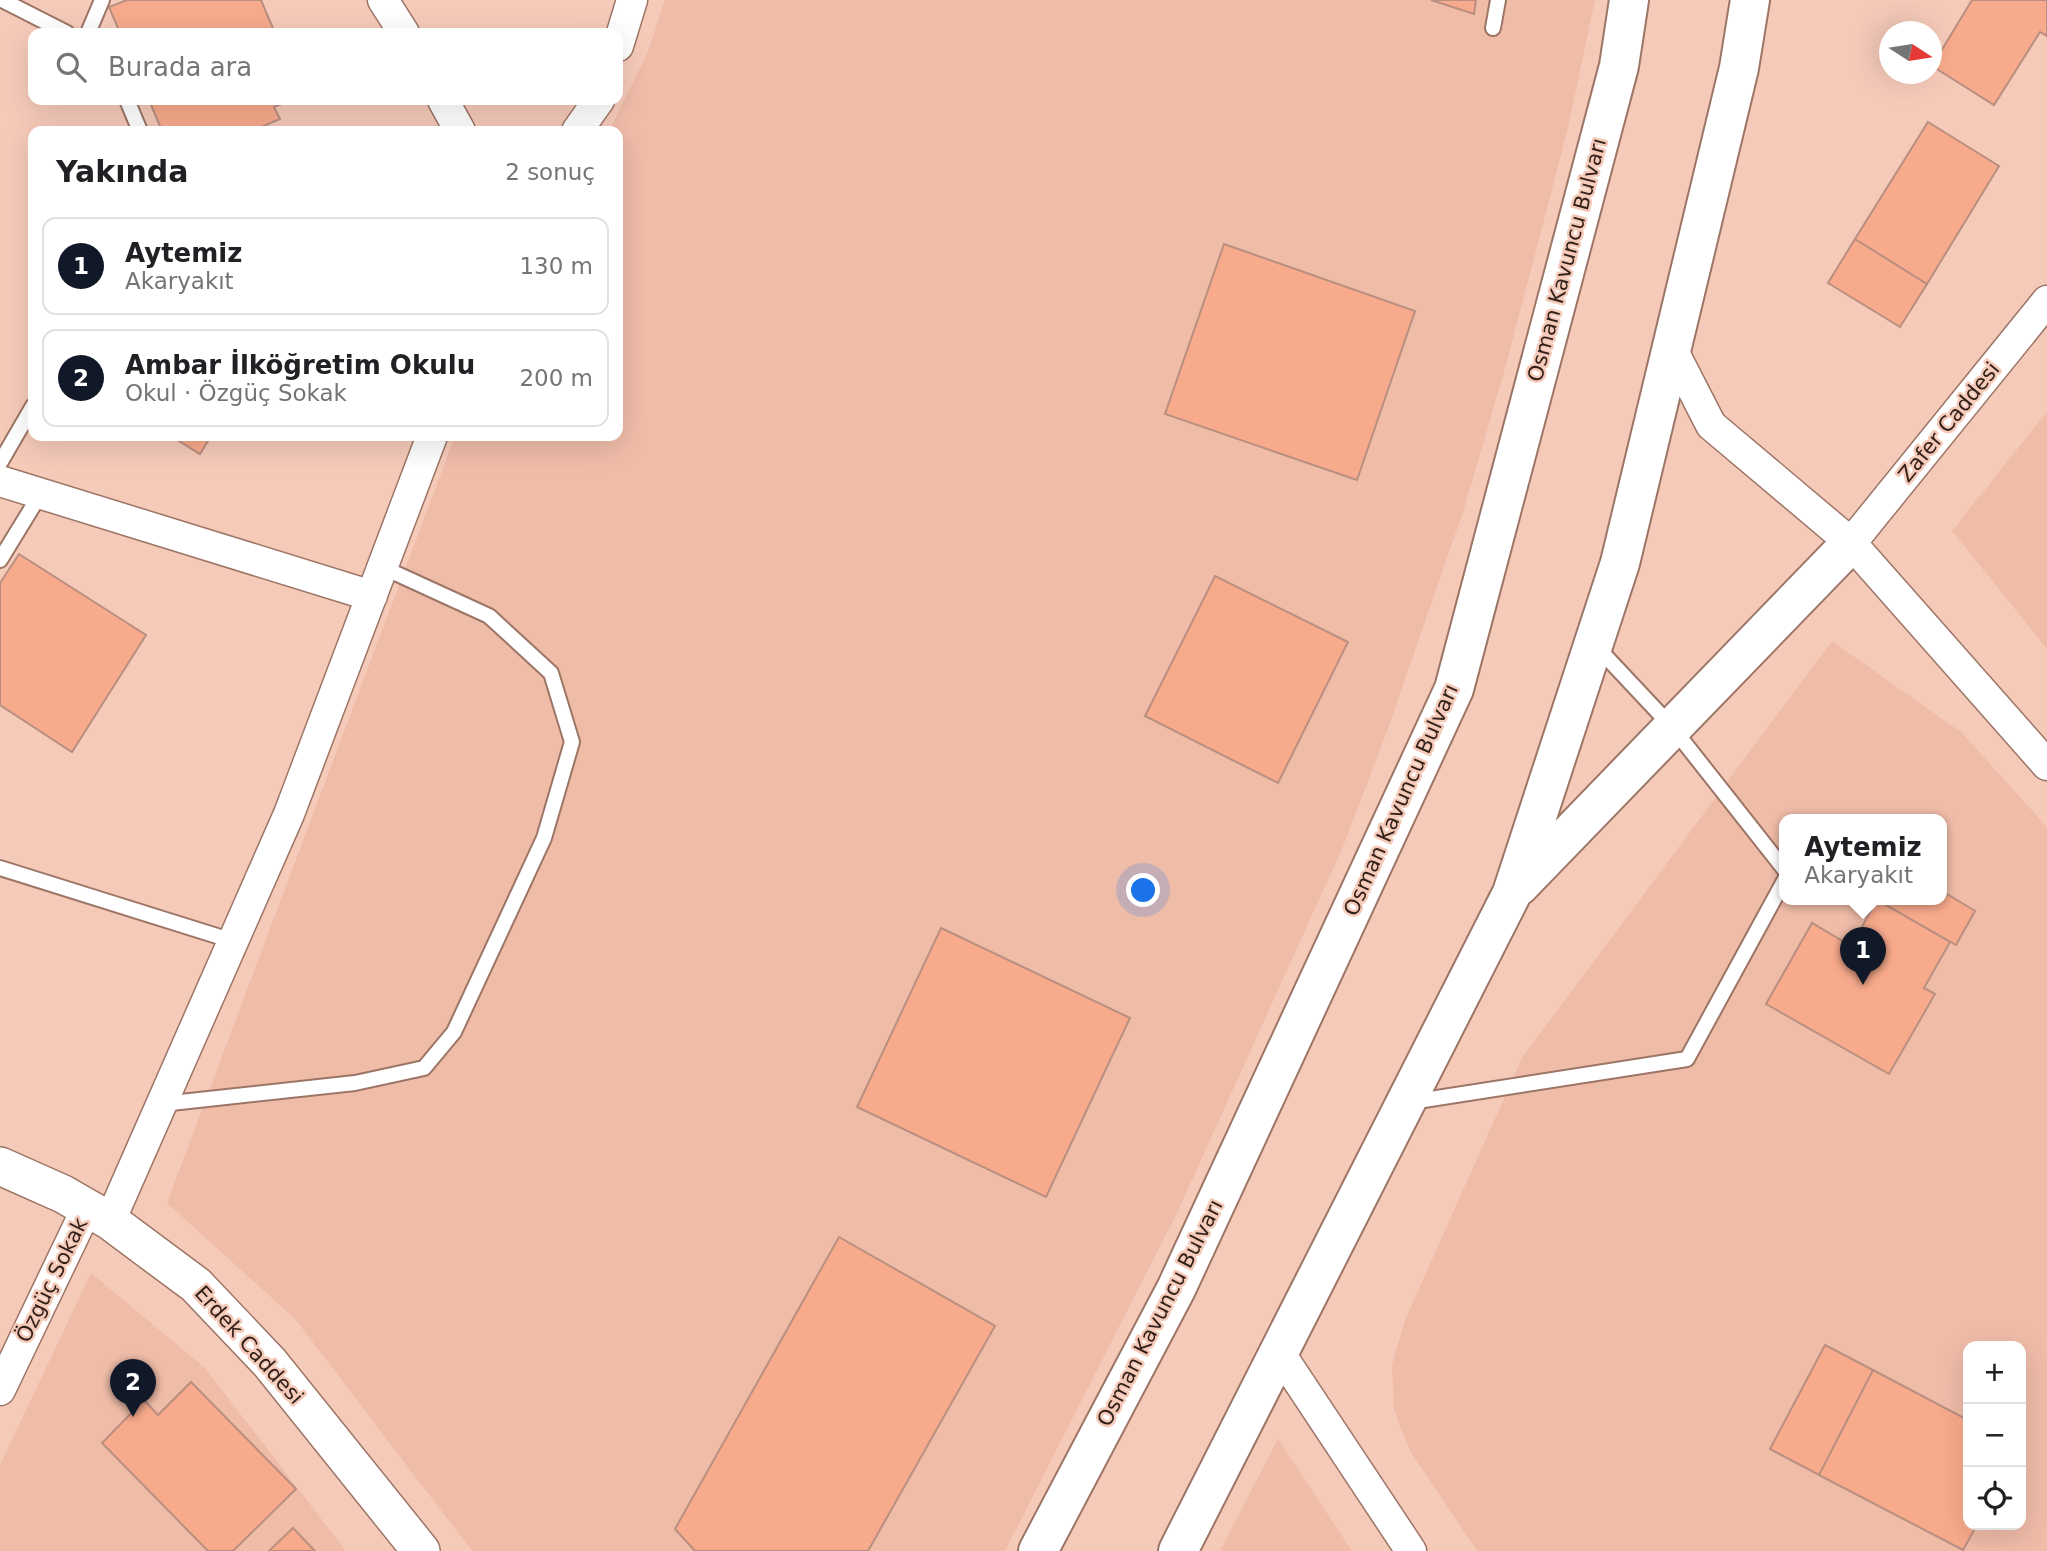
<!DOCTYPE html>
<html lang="tr">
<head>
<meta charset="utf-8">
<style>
	:root { --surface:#fff; --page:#f2f2f2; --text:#202124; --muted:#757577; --line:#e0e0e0; --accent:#111827 }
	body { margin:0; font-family:"DejaVu Sans",sans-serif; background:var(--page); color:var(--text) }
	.controls { position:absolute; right:21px; bottom:21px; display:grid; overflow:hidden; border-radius:14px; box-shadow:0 7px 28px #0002 }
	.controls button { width:63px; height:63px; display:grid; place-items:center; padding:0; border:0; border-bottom:2px solid var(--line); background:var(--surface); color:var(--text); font:35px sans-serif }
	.compass { position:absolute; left:1879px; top:21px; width:63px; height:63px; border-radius:50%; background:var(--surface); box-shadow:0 7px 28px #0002; rotate:102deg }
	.you { position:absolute; left:1144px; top:891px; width:24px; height:24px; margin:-18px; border:5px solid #fff; border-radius:50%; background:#1a73e8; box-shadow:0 0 0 10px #1a73e833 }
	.badge { display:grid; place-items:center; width:46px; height:46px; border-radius:50%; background:var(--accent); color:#fff; font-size:23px; font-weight:700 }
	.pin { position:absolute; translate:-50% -58px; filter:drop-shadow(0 2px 4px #0008) }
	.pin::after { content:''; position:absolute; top:37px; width:24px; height:21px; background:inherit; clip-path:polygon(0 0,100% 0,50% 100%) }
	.popup { position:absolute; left:1779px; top:814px; width:168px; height:91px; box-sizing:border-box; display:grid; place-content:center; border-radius:14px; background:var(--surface); filter:drop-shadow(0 2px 5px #0005); font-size:23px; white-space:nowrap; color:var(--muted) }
	.popup b { font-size:26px; color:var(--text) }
	.popup::after { content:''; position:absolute; left:50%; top:100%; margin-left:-14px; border:14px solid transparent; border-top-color:var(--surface) }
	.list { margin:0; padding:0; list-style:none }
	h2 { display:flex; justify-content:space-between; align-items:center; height:91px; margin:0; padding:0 28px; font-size:30px }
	h2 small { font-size:23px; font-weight:400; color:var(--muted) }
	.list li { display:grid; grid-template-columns:46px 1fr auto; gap:21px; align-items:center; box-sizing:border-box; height:98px; margin:0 14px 14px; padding:0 14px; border:2px solid var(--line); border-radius:14px }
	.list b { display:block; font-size:26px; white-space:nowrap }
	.list p { margin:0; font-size:23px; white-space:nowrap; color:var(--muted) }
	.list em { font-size:23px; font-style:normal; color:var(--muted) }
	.icon { flex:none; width:38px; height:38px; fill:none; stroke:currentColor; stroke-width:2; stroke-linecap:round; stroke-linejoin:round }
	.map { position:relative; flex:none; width:2047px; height:1551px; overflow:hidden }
	.search { position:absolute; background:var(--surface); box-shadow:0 7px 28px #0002; left:28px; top:28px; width:595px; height:77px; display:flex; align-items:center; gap:18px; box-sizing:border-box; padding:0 24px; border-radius:14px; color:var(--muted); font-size:26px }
	.panel { position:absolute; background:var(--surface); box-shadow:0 7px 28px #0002; left:28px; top:126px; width:595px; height:315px; border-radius:14px }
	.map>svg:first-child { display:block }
	.built { fill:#efbca8; fill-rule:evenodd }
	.building { fill:#f8aa8c; stroke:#b98f80; stroke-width:2 }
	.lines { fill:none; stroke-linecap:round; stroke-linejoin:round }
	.service-casing { stroke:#9d7566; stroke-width:18 }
	.minor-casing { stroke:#9d7566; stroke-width:33 }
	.tertiary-casing { stroke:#9d7566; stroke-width:40 }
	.trunk-casing { stroke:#9d7566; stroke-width:42 }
	.service { stroke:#fff; stroke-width:14 }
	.minor { stroke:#fff; stroke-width:30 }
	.tertiary { stroke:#fff; stroke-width:37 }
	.trunk { stroke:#fff; stroke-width:38 }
	.labels { text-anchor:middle; stroke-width:5; stroke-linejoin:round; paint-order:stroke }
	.street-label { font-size:21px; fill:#32211b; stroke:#f6cab9 }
</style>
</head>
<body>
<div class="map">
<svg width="2047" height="1551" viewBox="0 0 2047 1551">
	<rect width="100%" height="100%" fill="#f6cab9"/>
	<!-- built -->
	<path class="built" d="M665,0H1595L1567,132L1506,365L1464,509L1385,737L1342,849L1177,1213L1005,1551H472L295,1319L167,1203L455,436H618V131H609L648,52Z
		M2047,412V649L1952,531Z
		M1832,641L1962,733L2047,827V1551H1477L1410,1451L1394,1410L1392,1365L1405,1320L1522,1058ZM1784,819H1942V899H1784ZM1968,1346H2021V1525H1968Z
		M91,1273L205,1368L346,1551H0V1465Z
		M1278,1439L1352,1551H1220Z"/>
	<!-- building -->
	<path class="building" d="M127,0H261L275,33H120L109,7Z
		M1431,0H1476L1474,14Z
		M1972,0H2047V36L2040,32L1994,105L1932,66Z
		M149,100H292L274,107L280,119L252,131H162Z
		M1928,122L1999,166L1927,284L1855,239Z
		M1855,239L1927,284L1900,327L1828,283Z
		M1224,244L1415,311L1357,480L1165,414Z
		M171,436H211L200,454Z
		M19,554L146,635L72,752L0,705V583Z
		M1215,576L1348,642L1278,783L1145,716Z
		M1942,891L1975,911L1956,945L1876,899H1942Z
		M1877,900L1950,942L1924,988L1935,994L1889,1074L1766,1004L1812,923L1851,946Z
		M941,928L1130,1018L1046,1197L857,1107Z
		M839,1237L995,1326L868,1551H695L675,1529Z
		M1825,1345L1873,1370L1819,1475L1770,1449Z
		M1873,1370L1968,1420V1525H1977L1963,1550L1819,1475Z
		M191,1382L296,1489L233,1551H208L102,1443L144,1400L158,1415Z
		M293,1528L315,1551H269Z"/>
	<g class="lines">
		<defs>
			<path id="service" d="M2,0L67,33
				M1493,28L1498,0
				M88,33L102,0
				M127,100L140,131
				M0,463L33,406
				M0,560L41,493
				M1597,647L1672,727L1784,869
				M0,868L233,941
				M1411,1102L1687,1059L1784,881
				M162,1104L355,1083L424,1068L454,1032L544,838L572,742L551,673L489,616L382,567"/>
			<path id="minor" d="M383,0L404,33
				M618,46L632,0
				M443,100L460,131
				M577,131L599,100
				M1671,347L1711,425L1851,543L2047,765
				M0,481L372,596
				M1851,543L2047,301
				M110,1221L289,814L432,436
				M1279,1352L1411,1551
				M0,1390L87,1208"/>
			<path id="tertiary" d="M0,1166L63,1194L110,1221L196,1285L270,1363L421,1551"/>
			<path id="trunk" d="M1519,886L1851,543
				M1038,1551L1176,1289L1454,689L1619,66L1629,0
				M1178,1551L1512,893L1620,563L1739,68L1750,0"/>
		</defs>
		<!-- service casing -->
		<use href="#service" class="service-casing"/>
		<!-- minor casing -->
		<use href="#minor" class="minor-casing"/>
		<!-- tertiary casing -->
		<use href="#tertiary" class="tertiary-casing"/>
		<!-- trunk casing -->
		<use href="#trunk" class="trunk-casing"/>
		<!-- service -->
		<use href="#service" class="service"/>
		<!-- minor -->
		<use href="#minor" class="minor"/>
		<!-- tertiary -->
		<use href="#tertiary" class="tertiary"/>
		<!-- trunk -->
		<use href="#trunk" class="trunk"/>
	</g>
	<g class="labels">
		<!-- street labels -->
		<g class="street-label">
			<text transform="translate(1567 260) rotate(-75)" y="7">Osman Kavuncu Bulvarı</text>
			<text transform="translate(1949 422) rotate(-51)" y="7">Zafer Caddesi</text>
			<text transform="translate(1401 800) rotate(-66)" y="7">Osman Kavuncu Bulvarı</text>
			<text transform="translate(52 1280) rotate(-64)" y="7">Özgüç Sokak</text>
			<text transform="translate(1160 1313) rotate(-63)" y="7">Osman Kavuncu Bulvarı</text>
			<text transform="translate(249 1345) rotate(48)" y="7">Erdek Caddesi</text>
		</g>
	</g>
</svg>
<div class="controls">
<button>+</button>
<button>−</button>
<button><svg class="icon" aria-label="locate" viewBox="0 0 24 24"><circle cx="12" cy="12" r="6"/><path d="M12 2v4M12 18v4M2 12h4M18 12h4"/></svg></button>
</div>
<svg class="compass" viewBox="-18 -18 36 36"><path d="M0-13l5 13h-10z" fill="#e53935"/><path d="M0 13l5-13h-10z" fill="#757577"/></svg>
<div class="you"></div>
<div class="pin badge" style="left:1863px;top:985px">1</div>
<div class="popup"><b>Aytemiz</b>Akaryakıt</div>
<div class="pin badge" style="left:133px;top:1417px">2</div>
<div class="search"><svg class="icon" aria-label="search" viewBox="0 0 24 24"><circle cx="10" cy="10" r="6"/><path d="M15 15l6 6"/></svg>Burada ara</div>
<section class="panel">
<h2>Yakında<small>2 sonuç</small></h2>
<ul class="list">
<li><span class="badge">1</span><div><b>Aytemiz</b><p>Akaryakıt</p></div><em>130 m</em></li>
<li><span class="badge">2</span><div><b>Ambar İlköğretim Okulu</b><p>Okul · Özgüç Sokak</p></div><em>200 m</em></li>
</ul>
</section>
</div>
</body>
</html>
